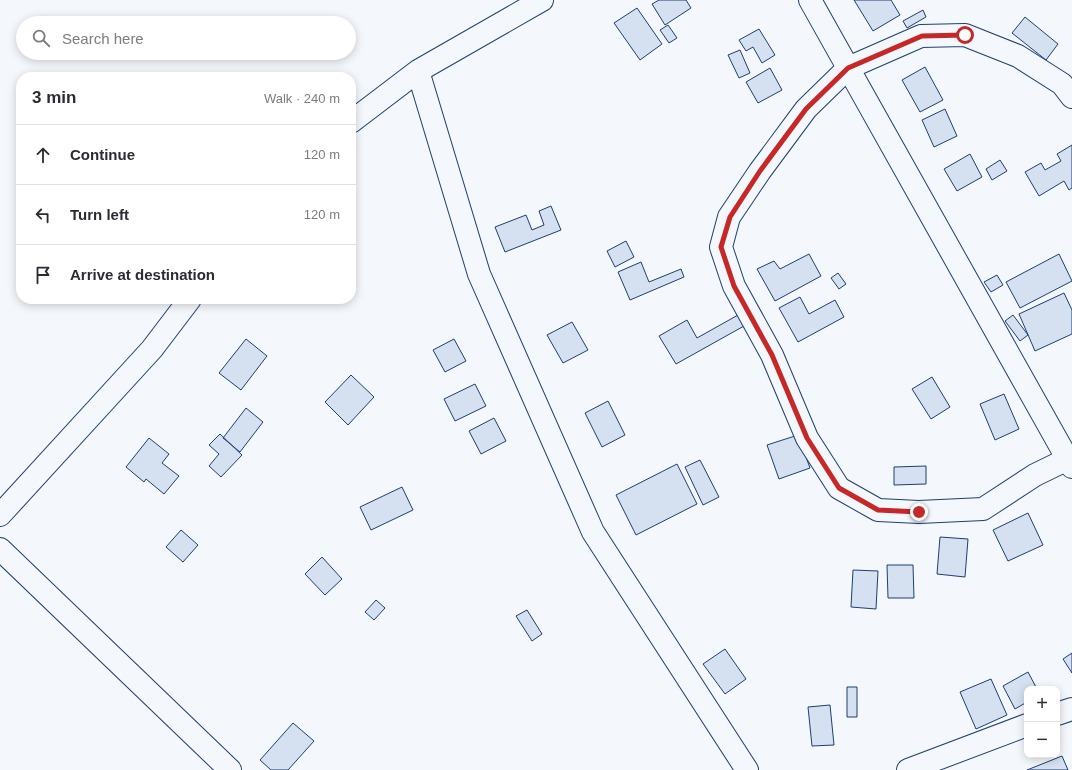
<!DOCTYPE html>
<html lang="en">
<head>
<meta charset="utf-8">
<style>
	:root { --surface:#fff; --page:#f7f7f7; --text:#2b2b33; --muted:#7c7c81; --line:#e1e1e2 }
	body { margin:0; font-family:Helvetica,sans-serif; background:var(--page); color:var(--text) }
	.controls { position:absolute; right:12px; bottom:12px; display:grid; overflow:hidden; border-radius:8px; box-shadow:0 2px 10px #0003 }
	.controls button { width:36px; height:36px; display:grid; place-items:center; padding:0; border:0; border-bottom:1px solid var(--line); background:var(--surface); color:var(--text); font:20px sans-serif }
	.stop { position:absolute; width:12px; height:12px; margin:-9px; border:3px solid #c62828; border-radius:50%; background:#fff }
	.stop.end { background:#c62828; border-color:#fff; box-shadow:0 1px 4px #0008 }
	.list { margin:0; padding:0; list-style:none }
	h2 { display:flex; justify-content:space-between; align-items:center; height:52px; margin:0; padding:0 16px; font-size:17px }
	h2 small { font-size:13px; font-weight:400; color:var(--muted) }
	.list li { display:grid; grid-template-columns:26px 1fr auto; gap:12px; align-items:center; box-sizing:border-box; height:60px; padding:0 16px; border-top:1px solid var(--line) }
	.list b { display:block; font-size:15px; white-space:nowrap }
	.list em { font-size:13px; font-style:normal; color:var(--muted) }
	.icon { flex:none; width:22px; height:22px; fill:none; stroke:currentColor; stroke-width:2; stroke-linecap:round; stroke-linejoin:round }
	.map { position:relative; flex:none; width:1072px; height:770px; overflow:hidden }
	.search { position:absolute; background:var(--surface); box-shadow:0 2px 10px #0003; left:16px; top:16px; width:340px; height:44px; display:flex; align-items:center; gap:10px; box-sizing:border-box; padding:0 14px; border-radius:22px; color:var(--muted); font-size:15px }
	.panel { position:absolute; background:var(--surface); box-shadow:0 2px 10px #0003; left:16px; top:72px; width:340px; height:232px; border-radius:16px }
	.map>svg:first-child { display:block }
	.building { fill:#d5e0f0; stroke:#1d3f73 }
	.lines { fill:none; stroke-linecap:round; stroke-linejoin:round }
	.minor-casing { stroke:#1d3f73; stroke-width:24 }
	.minor { stroke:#f4f7fb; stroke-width:22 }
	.route { stroke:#c62828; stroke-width:5 }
</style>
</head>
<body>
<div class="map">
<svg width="1072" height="770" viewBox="0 0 1072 770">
	<rect width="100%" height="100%" fill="#f4f7fb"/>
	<!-- building -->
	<path class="building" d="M659,0H686L691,8L665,25L652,4Z
		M854,0H891L900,15L873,31Z
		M637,8L662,44L640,60L614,23Z
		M923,10L926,17L907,28L903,21Z
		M1025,17L1058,44L1046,60L1012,33Z
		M668,25L677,38L669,43L660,30Z
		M759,29L775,55L762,63L753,47L746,51L739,40Z
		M740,50L750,73L739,78L728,55Z
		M925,67L943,100L920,112L902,80Z
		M770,68L782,90L758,103L746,82Z
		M945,109L957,136L934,147L922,120Z
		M1072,145V188L1069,190L1064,181L1039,196L1025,172L1041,163L1045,170L1061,161L1057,154Z
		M970,154L982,177L957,191L944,169Z
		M1000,160L1007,171L992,180L986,169Z
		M551,206L561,230L505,252L495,227L526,215L532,230L544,225L539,211Z
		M626,241L634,257L615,267L607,251Z
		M809,254L821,276L775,301L757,269L774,261L780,269Z
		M1059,254L1072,281L1020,308L1006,282Z
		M641,262L649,282L681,269L684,277L630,300L618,272Z
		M838,273L846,284L839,289L831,278Z
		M997,275L1003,285L991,292L984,282Z
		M1064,293L1072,310V334L1035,351L1019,314Z
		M800,297L809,314L835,300L844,317L798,342L779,308Z
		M738,315L744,326L676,364L659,336L687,320L697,338Z
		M1013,315L1028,335L1020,341L1005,321Z
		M572,322L588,350L563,363L547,335Z
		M246,339L267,356L241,390L219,373Z
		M454,339L466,361L445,372L433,350Z
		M351,375L374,397L348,425L325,402Z
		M932,377L950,407L931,419L912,389Z
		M475,384L486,406L455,421L444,399Z
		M1004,394L1019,429L995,440L980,404Z
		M608,401L625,435L602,447L585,413Z
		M246,408L263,422L240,452L223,438Z
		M494,418L506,441L481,454L469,431Z
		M220,434L242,455L221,477L209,466L219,454L209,445Z
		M798,435L810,468L779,479L767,445Z
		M149,438L169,454L162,463L179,476L164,494L146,479L144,482L126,467Z
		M700,460L719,497L703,505L685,467Z
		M677,464L697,504L636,535L616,495Z
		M926,466V484L894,485V467Z
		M402,487L413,510L371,530L360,507Z
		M1028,513L1043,545L1008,561L993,530Z
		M181,530L198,545L183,562L166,547Z
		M940,537L968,539L965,577L937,574Z
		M322,557L342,579L325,595L305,574Z
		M887,565H913L914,598H888Z
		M853,570L878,571L876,609L851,607Z
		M376,600L385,608L374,620L365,612Z
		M527,610L542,634L532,641L516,616Z
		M725,649L746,679L725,694L703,664Z
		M1072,653V673L1063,659Z
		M1028,672L1037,689H1027V702L1015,709L1003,686Z
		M991,679L1007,715L976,729L960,692Z
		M847,687H857V717H847Z
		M830,705L834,745L812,746L808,707Z
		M293,723L314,741L288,770H271L260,760Z
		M1062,756L1068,770H1027Z"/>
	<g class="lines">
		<defs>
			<path id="minor" d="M810,0L1072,467
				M418,71L479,274L593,532L747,770
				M1072,97L1062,84L1018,56L965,35L921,36L848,68L806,109L760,171L729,217L721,247L734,286L772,355L807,438L839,488L878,510L919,512L983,509L1035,475L1072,457
				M351,122L418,71L542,0
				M0,515L152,349L190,299
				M0,549L230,770
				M1057,714L1072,709
				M908,770L1027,725"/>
		</defs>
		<!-- minor casing -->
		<use href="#minor" class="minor-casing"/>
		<!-- minor -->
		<use href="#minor" class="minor"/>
	</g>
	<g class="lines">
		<!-- route -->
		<path class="route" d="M919,512L878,510L839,488L807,438L772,355L734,286L721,247L730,217L760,171L806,109L848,68L922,36L965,35"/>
	</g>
</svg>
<div class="controls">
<button>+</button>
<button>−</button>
</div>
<div class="stop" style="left:965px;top:35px"></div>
<div class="stop end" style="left:919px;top:512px"></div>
<div class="search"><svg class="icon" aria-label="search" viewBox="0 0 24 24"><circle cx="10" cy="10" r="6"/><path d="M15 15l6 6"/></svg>Search here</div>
<section class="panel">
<h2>3 min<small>Walk · 240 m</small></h2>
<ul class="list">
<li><svg class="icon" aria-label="ahead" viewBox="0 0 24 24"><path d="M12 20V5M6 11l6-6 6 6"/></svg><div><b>Continue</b></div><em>120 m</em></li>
<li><svg class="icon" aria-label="left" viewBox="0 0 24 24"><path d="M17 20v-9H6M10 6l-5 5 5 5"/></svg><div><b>Turn left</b></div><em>120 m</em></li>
<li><svg class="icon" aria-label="arrive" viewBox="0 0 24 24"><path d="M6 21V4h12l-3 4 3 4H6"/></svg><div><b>Arrive at destination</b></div></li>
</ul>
</section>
</div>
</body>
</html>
